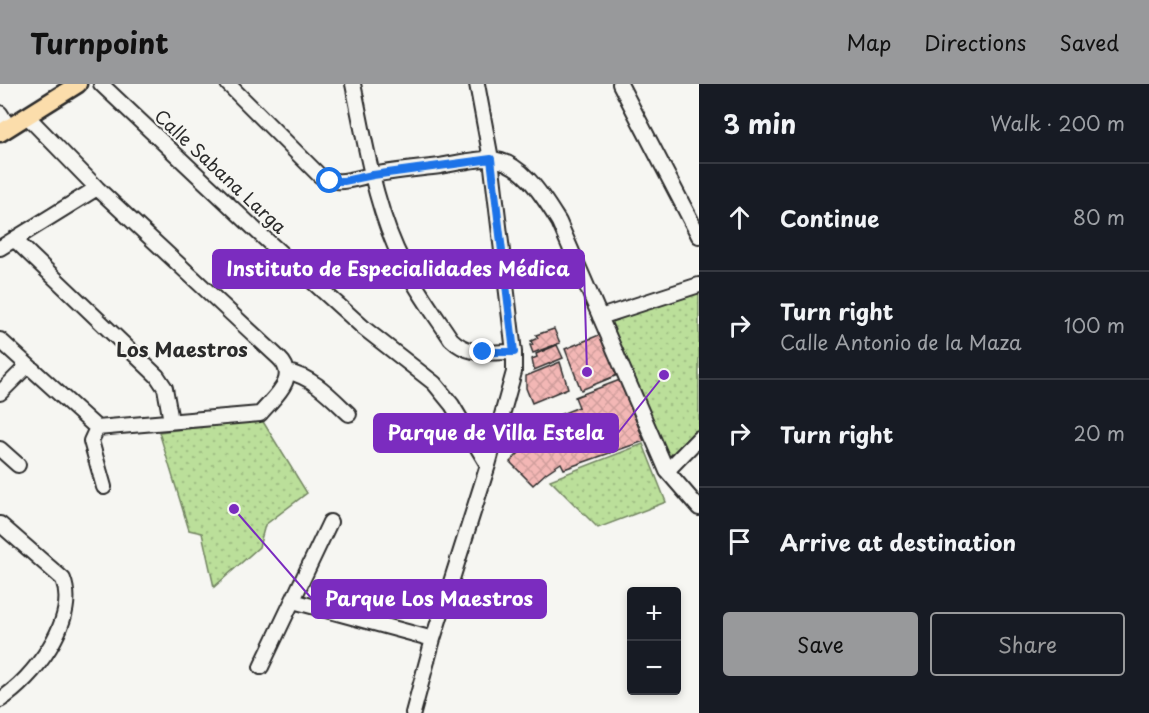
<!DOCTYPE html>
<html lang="en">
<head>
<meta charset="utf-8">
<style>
	:root { --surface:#171b24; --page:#20242c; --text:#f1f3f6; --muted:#9ea1a6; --line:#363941; --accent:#98999b }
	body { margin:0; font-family:"Playpen Sans",sans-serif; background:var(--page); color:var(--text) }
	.controls { position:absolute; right:18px; bottom:18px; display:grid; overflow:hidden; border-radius:6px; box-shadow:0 3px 9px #0003 }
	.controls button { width:54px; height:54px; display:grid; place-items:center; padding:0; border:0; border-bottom:2px solid var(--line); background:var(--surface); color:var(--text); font:30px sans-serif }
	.stop { position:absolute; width:18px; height:18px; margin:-14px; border:4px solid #1a73e8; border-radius:50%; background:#fff }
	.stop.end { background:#1a73e8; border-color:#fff; box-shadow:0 2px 6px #0008 }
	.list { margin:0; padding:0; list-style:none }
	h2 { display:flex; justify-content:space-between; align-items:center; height:78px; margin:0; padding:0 24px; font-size:26px }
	h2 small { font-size:20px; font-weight:400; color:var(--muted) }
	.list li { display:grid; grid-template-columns:39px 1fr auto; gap:18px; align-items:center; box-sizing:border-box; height:108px; padding:0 24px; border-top:2px solid var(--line) }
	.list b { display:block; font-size:22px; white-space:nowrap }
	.list p { margin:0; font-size:20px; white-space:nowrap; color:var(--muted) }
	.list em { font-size:20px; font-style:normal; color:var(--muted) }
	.actions { display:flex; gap:12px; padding:18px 24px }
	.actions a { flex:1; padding:14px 0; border:2px solid var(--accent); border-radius:6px; text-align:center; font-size:21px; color:var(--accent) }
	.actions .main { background:var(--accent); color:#111 }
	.icon { flex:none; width:33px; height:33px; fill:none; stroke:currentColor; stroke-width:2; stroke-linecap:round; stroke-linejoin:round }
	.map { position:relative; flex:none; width:699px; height:629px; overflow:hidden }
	header { display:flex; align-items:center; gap:36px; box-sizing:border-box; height:84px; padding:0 30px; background:var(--accent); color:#111 }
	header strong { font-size:28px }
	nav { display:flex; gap:33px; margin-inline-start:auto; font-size:21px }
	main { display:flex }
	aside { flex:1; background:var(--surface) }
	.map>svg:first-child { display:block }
	.park { fill:url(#park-dots); stroke:#738562; stroke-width:1.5 }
	.building { fill:url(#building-cross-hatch); stroke:#2b2b2b; stroke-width:1.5 }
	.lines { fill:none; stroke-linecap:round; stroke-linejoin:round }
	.minor-casing { stroke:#2b2b2b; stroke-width:18 }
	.major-casing { stroke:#2b2b2b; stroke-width:21 }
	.minor { stroke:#f6f6f2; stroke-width:14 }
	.major { stroke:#fbddab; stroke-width:16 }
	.route { stroke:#1a73e8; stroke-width:8 }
	.labels { text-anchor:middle; stroke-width:4.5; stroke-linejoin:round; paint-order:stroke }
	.street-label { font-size:18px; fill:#2b2b2b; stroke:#f6f6f2 }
	.neighbourhood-label { font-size:20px; font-weight:bold; fill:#2b2b2b; stroke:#f6f6f2 }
	.leader { fill:none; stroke:#7b2cbf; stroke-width:2 }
	.callout-dot { fill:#7b2cbf; stroke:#f6f6f2; stroke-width:2 }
	.callout { fill:#7b2cbf; stroke:#7b2cbf; stroke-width:2 }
	.callout-label { font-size:20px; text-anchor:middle; font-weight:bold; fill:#fff }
</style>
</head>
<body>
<header>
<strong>Turnpoint</strong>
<nav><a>Map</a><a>Directions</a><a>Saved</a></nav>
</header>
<main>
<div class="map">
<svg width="699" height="629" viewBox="0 0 699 629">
	<defs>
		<pattern id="park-dots" width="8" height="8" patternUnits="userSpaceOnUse" patternTransform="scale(1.5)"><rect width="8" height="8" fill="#bbdf9a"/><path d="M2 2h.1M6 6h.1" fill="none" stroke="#a1c085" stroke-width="1.8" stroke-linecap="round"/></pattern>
		<pattern id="building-cross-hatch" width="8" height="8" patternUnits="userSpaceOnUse" patternTransform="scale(1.5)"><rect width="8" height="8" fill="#f3b7b5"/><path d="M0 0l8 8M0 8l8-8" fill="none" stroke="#d09e9c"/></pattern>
	</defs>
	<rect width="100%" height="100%" fill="#f6f6f2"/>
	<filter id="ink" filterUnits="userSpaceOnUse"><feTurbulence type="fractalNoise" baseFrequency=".0167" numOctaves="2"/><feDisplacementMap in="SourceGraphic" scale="12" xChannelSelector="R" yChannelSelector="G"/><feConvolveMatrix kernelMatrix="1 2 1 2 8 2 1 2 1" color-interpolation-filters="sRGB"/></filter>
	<g filter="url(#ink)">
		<!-- park -->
		<path class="park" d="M699,202V347L669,377L605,235Z
			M262,336L307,409L265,441L259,463L214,503L202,449L189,446L159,348Z
			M643,360L666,418L598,444L550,396Z"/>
		<!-- building -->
		<path class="building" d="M554,245L560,259L533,269L530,261H533L531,257L538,254L536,251Z
			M604,249L620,290L581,306L565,265Z
			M557,261L563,274L534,286L532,275L537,273L536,270Z
			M560,278L568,304L532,319L526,304V292Z
			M620,296L644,357L564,385L561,379L546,389L533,401L510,378L523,365L517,359L548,339L546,336L579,323L575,313Z"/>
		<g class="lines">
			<defs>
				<path id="minor" d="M101,0L263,153L365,245L434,299L452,321L488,381
					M228,0L319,91C334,102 350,96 367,92C391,87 416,85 440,82C456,79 474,75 490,75C522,76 544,114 559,138L667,387L699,424
					M353,0C366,61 375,126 404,181C417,207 435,231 451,255C469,273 490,268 514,268
					M620,0L699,152
					M0,29L9,43
					M15,156L157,292L165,304L171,337
					M0,164L97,104
					M600,233L699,201
					M0,256L97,344L260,330C274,313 300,294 279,274L97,104L27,32
					M288,288C313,293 331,313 349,330
					M0,309L27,282
					M97,344L91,357L104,403
					M0,365L18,381
					M667,387L699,354
					M0,440L63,495C79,536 33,595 0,616
					M293,517L433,555
					M261,583L330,438
					M413,629L433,555L488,381L514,288V268L491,75L477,0"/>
				<path id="major" d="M0,49L78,0"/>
			</defs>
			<!-- minor casing -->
			<use href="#minor" class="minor-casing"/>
			<!-- major casing -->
			<use href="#major" class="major-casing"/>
			<!-- minor -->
			<use href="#minor" class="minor"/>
			<!-- major -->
			<use href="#major" class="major"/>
		</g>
	</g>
	<g class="lines" filter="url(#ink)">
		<!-- route -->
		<path class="route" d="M330,97H344L373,91L491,75L514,268H483"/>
	</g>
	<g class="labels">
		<!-- street labels -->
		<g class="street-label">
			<text transform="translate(220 88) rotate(43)" y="6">Calle Sabana Larga</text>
		</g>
		<!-- neighbourhood labels -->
		<g class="neighbourhood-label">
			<text x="182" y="273">Los Maestros</text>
		</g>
	</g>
	<!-- callouts -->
	<path class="leader" d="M587 288L584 185M664 291L618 349M234 425L312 515"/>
	<g class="callout-dot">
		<circle cx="587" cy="288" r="6"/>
		<circle cx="664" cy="291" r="6"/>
		<circle cx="234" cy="425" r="6"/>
	</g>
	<g class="callout">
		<rect x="213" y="166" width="371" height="38" rx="6"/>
		<rect x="374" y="330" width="244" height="38" rx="6"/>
		<rect x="312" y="496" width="234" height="38" rx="6"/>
	</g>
	<g class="callout-label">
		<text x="398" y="192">Instituto de Especialidades Médica</text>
		<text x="496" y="356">Parque de Villa Estela</text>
		<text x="429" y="522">Parque Los Maestros</text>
	</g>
</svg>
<div class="controls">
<button>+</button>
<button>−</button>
</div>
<div class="stop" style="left:330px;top:97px"></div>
<div class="stop end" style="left:483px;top:268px"></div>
</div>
<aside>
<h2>3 min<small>Walk · 200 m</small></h2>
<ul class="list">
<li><svg class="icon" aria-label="ahead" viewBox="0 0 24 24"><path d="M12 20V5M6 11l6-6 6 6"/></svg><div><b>Continue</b></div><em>80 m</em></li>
<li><svg class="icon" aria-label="right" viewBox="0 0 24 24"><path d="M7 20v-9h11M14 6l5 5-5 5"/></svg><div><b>Turn right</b><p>Calle Antonio de la Maza</p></div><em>100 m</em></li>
<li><svg class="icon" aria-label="right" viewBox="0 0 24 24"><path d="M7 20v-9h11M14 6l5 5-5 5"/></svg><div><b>Turn right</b></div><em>20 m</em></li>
<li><svg class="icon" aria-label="arrive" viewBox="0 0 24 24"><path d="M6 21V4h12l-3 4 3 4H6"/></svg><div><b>Arrive at destination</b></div></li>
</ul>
<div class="actions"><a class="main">Save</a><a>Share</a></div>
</aside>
</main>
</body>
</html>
